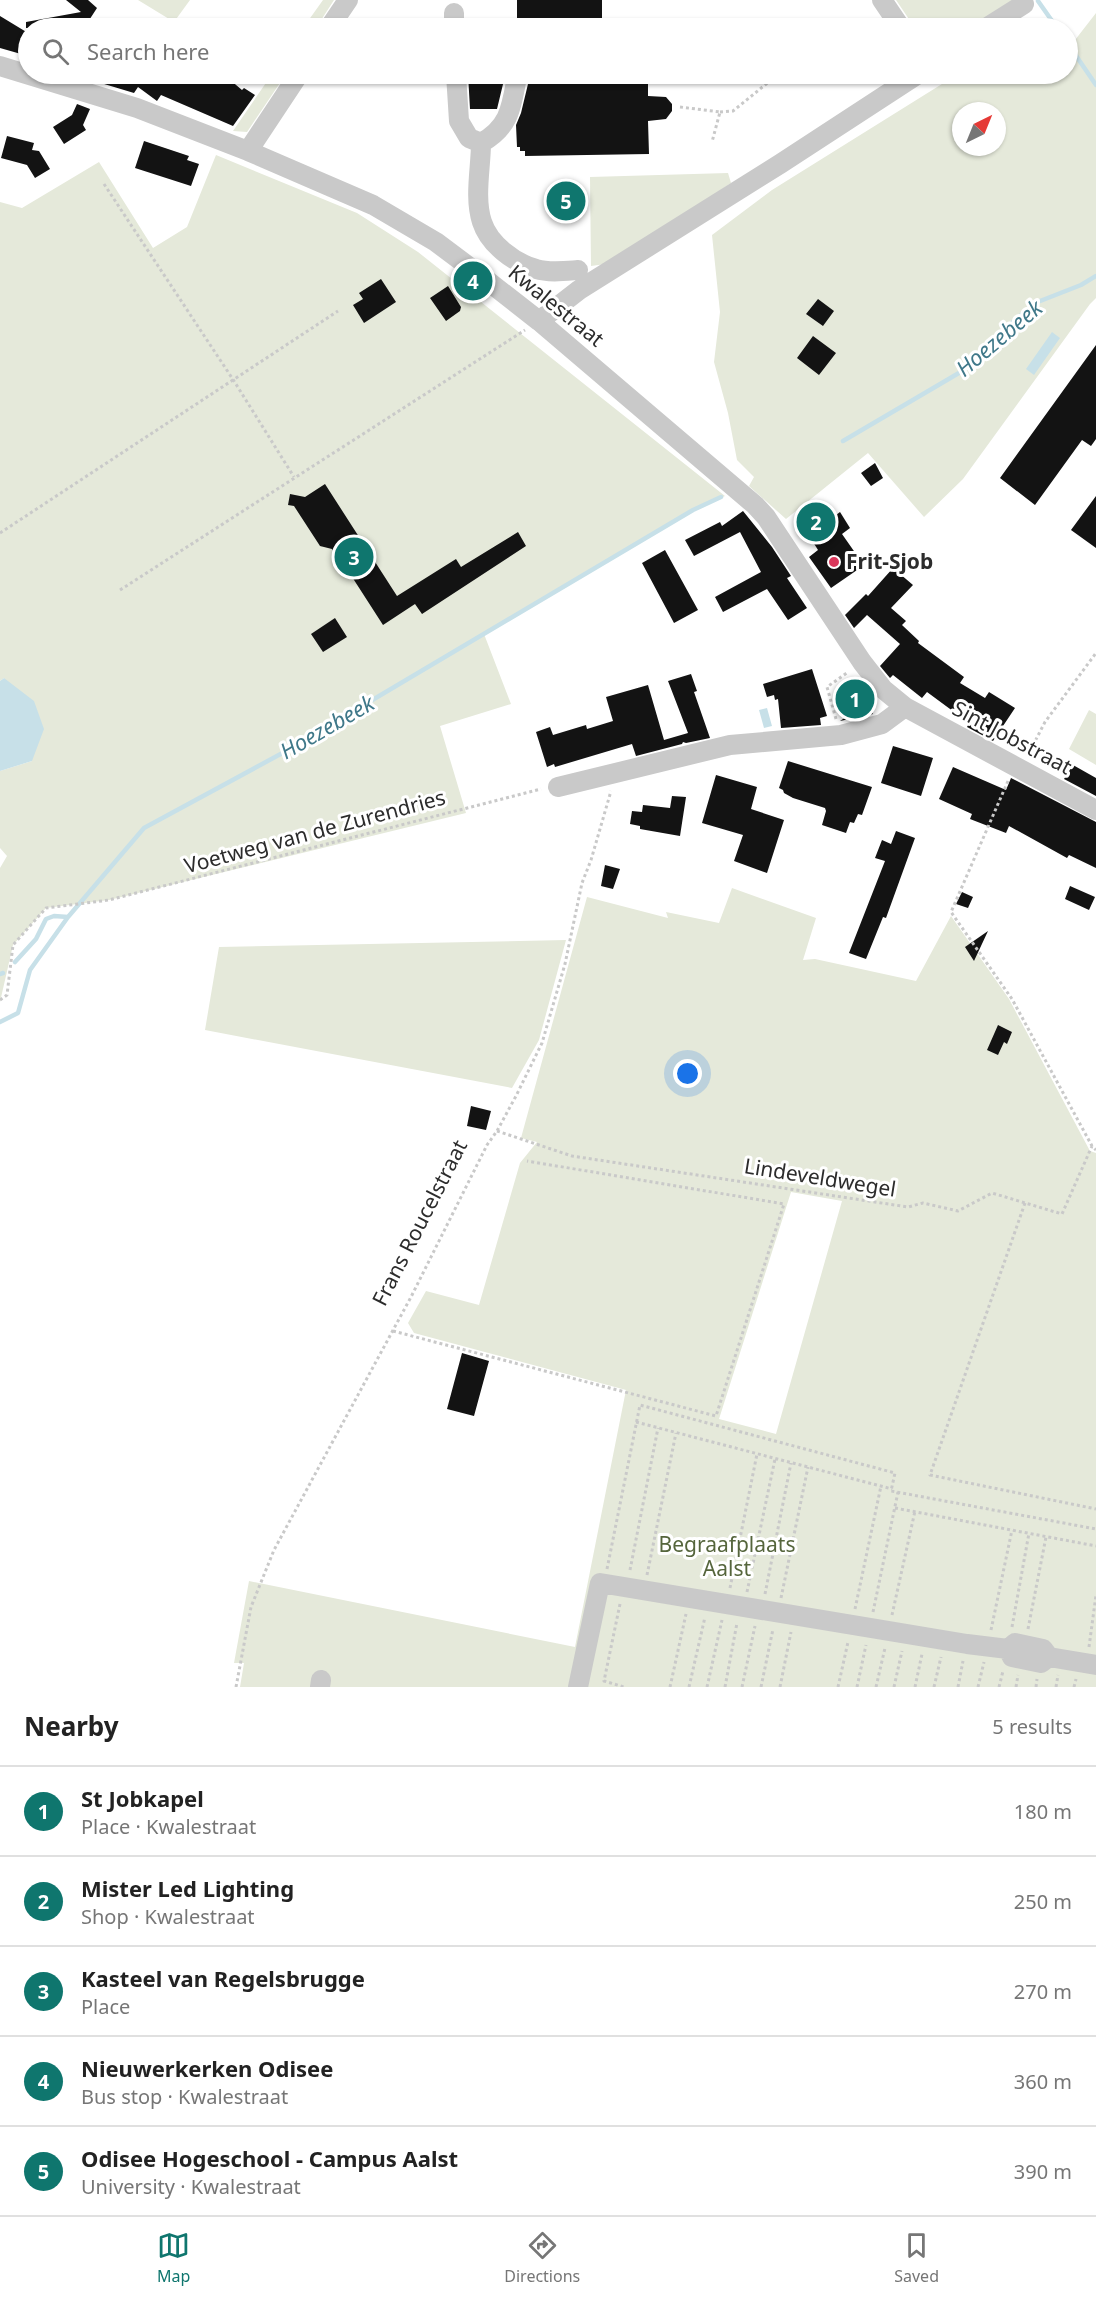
<!DOCTYPE html>
<html lang="en">
<head>
<meta charset="utf-8">
<style>
	:root { --surface:#fff; --page:#f2f2f2; --text:#222; --muted:#767676; --line:#e0e0e0; --accent:#0f766e }
	body { margin:0; font-family:"Noto Sans",sans-serif; background:var(--page); color:var(--text) }
	.compass { position:absolute; left:952px; top:102px; width:54px; height:54px; border-radius:50%; background:var(--surface); box-shadow:0 2px 4px #0004; rotate:43deg }
	.you { position:absolute; left:688px; top:1074px; width:21px; height:21px; margin:-15px; border:4px solid #fff; border-radius:50%; background:#1a73e8; box-shadow:0 0 0 9px #1a73e833 }
	.badge { display:grid; place-items:center; width:39px; height:39px; border-radius:50%; background:var(--accent); color:#fff; font-size:20px; font-weight:700 }
	.pin { position:absolute; translate:-50% -50%; border:3px solid #fff; box-shadow:0 2px 6px #0006 }
	.list { margin:0; padding:0; list-style:none }
	h2 { display:flex; justify-content:space-between; align-items:center; height:78px; margin:0; padding:0 24px; font-size:26px }
	h2 small { font-size:20px; font-weight:400; color:var(--muted) }
	.list li { display:grid; grid-template-columns:39px 1fr auto; gap:18px; align-items:center; box-sizing:border-box; height:90px; padding:0 24px; border-top:2px solid var(--line) }
	.list b { display:block; font-size:22px; white-space:nowrap }
	.list p { margin:0; font-size:20px; white-space:nowrap; color:var(--muted) }
	.list em { font-size:20px; font-style:normal; color:var(--muted) }
	.icon { flex:none; width:33px; height:33px; fill:none; stroke:currentColor; stroke-width:2; stroke-linecap:round; stroke-linejoin:round }
	.map { position:relative; flex:none; width:1096px; height:1687px; overflow:hidden }
	.search { position:absolute; background:var(--surface); box-shadow:0 2px 4px #0004; left:18px; right:18px; top:18px; height:66px; display:flex; align-items:center; gap:15px; box-sizing:border-box; padding:0 21px; border-radius:33px; color:var(--muted); font-size:22px }
	.sheet { height:528px; background:var(--surface) }
	nav { display:flex; justify-content:space-around; align-items:center; box-sizing:border-box; height:84px; border-top:2px solid var(--line); background:var(--surface); font-size:16px; color:var(--muted) }
	nav a { display:grid; justify-items:center; gap:3px }
	nav .on { color:var(--accent) }
	.map>svg:first-child { display:block }
	.green { fill:#e5e9da; fill-rule:evenodd }
	.water { fill:#c7e0e8 }
	.lines { fill:none; stroke-linecap:round; stroke-linejoin:round }
	.stream { stroke:#c7e0e8; stroke-width:4.5 }
	.building { fill:#131313 }
	.path { stroke:#c9c9c9; stroke-width:3; stroke-dasharray:3 3; stroke-linecap:butt }
	.minor { stroke:#c9c9c9; stroke-width:20 }
	.poi-dot { fill:#db375b; stroke:#fff; stroke-width:2 }
	.labels { text-anchor:middle; stroke-width:6; stroke-linejoin:round; paint-order:stroke }
	.street-label { font-size:21px; fill:#2c2c2c; stroke:#fff }
	.poi-label { font-size:21px; font-weight:bold; fill:#2c2c2c; stroke:#fff; text-anchor:start }
	.park-label { font-size:21px; fill:#55653c; stroke:#fff }
	.water-label { font-size:22px; font-style:italic; fill:#3f7889; stroke:#fff }
</style>
</head>
<body>
<div class="map">
<svg width="1096" height="1687" viewBox="0 0 1096 1687">
	<rect width="100%" height="100%" fill="#fff"/>
	<!-- green -->
	<path class="green" d="M138,0H190L174,22Z
		M323,0H334L316,28H303Z
		M896,0H1016L972,28H915Z
		M1096,13V298L1090,304L963,479L924,517L868,453L786,519L749,486L754,477L737,460L728,413L714,362L720,312L712,235L772,190L958,74H1068V49ZM961,111H997V147H961Z
		M272,74H286L247,132L233,131Z
		M216,155L357,213L418,252L725,496L693,510L484,634L511,704L440,726L466,813L109,900L46,908L13,945L0,1002V868L7,856L0,848V771L32,761L4,678L0,681V202L22,208L99,162L153,248L187,227Z
		M728,173L731,183L613,263L591,266L590,177Z
		M1089,710L1096,714V765L1069,749Z
		M732,888L816,918L803,960L815,959L916,981L951,916L1009,999L1090,1151L1096,1153V1687H240L244,1663H234L249,1581L575,1647L626,1390L414,1333L408,1323L426,1291L479,1305L520,1163L537,1142L521,1138L587,897L668,918L666,912L719,923ZM791,1192L842,1201L776,1434L719,1419Z
		M566,940L539,1040L512,1088L205,1030L219,947Z"/>
	<!-- water -->
	<path class="water" d="M1052,332L1060,338L1034,375L1026,369Z
		M4,678L34,701L44,729L32,761L0,771V681Z
		M767,708L772,726L764,728L759,710Z"/>
	<g class="lines">
		<!-- stream -->
		<path class="stream" d="M1038,1L1057,28
			M1068,44L1096,85
			M843,441L964,370L989,343L1035,303L1081,285L1096,276
			M15,962L36,939L46,919L54,916L68,917
			M0,974L3,973
			M0,1022L18,1013L30,970L68,917L144,828L288,750L693,510L721,497"/>
	</g>
	<!-- building -->
	<path class="building" d="M66,0H88L97,8L84,28H26V22L81,12Z
		M517,0H602V28H517Z
		M0,16L28,33V56L0,48Z
		M81,74H216L227,82L229,79L242,90L244,88L255,95L233,126L161,95L157,101L138,87L134,93L81,77Z
		M468,74H508L504,80L497,109H470Z
		M524,74H648V96L666,97L672,104V111L666,119L648,121L649,154L525,156V151H520V147H517L516,125L521,113L528,84Z
		M77,104L90,109L83,125L86,130L64,144L53,127L72,115Z
		M7,136L34,143L32,150L39,151L50,169L35,178L27,165L1,158Z
		M144,141L189,156L187,160L199,164L191,186L135,168Z
		M381,279L396,302L364,323L353,305L363,299L359,293Z
		M448,286L461,307L460,311L446,321L430,298Z
		M818,299L834,311L823,326L806,314Z
		M813,336L836,353L819,375L797,358Z
		M1096,345V439L1091,446L1082,440L1035,505L1000,478Z
		M875,463L883,478L871,486L861,473Z
		M325,484L397,596L456,559L461,567L518,532L526,546L422,614L415,604L383,625L345,566L343,567L332,549L320,546L294,506L288,505L290,494L305,497Z
		M1096,496V548L1071,530Z
		M818,504L822,510L825,509L831,519L840,512L850,528L842,534L856,554L852,557L860,568L831,588L809,557L818,550L798,518Z
		M743,511L772,547L791,576L787,578L807,608L788,620L767,589L723,612L715,597L761,572L740,532L694,556L685,540L720,522L722,526Z
		M665,550L698,610L674,623L642,563Z
		M893,568L913,585L891,608L906,621L902,625L919,641L918,643L964,677L960,683L985,698L989,692L1015,708L993,741L967,727L969,723L927,692L922,698L893,675L890,678L880,666L900,644L867,615L854,628L845,615L866,594L868,596Z
		M335,618L347,637L323,652L311,634Z
		M812,669L827,716L820,718L821,725L781,728L778,699L775,700L774,695L767,697L763,684Z
		M691,674L697,691L694,692L710,738L686,743L683,742L682,744L636,756L632,744L555,767L554,764L547,767L536,732L550,727L553,735L586,725L587,729L613,721L606,697L648,685L664,740L688,733L668,681Z
		M853,683L873,714L840,721L855,711L841,691Z
		M893,746L933,758L921,796L881,783Z
		M788,761L872,787L862,815L858,814L854,823L850,822L846,833L822,825L826,811L825,808L793,798L784,793L783,790L779,788Z
		M1073,765L1096,778V796L1064,779Z
		M953,767L1006,790L1011,778L1096,822V868L1069,855L1067,858L1009,826L1006,833L970,819L972,814L939,799Z
		M716,775L757,787L751,809L784,820L767,873L734,861L743,835L702,823Z
		M672,796L686,797L680,836L640,829V826L630,824L632,811L642,812L643,805L670,808Z
		M896,831L915,838L886,918L883,917L866,959L849,953L885,861L875,858L882,840L891,844Z
		M605,865L620,869L613,889L601,886Z
		M1070,886L1095,897L1089,910L1065,899Z
		M962,892L973,897L968,908L956,904Z
		M988,931L974,961L965,947Z
		M998,1025L1012,1032L1007,1044L1004,1042L998,1055L987,1050Z
		M471,1106L491,1111L486,1130L467,1126Z
		M462,1353L489,1361L474,1416L447,1409Z"/>
	<g class="lines">
		<!-- path -->
		<path class="path" d="M680,107L720,112L712,142
			M720,112L733,111L776,76
			M104,184L234,381L294,477
			M0,533L338,311
			M120,590L525,330
			M836,719L827,687L848,672
			M1013,747L1015,743L1044,759L1042,762
			M1030,751L1045,722L1096,653
			M1008,781L951,912L1012,999L1092,1146L1096,1150
			M0,1000L7,995L13,945L46,908L109,900L541,789
			M497,1131L572,1156L908,1207L923,1203L958,1211L992,1193L1062,1214L1092,1146
			M1025,1203L930,1475L1096,1509
			M393,1331L716,1416L784,1204L527,1161
			M636,1422L892,1489
			M895,1508L1096,1546
			M607,1569L640,1405L895,1473L891,1491L1096,1529
			M630,1570L658,1428
			M647,1575L676,1433
			M730,1588L757,1454
			M747,1592L775,1459
			M765,1594L791,1463
			M781,1598L808,1467
			M620,1604L604,1681L624,1687
			M855,1609L881,1486
			M873,1612L898,1492
			M892,1615L915,1511
			M1012,1627L1029,1533
			M1028,1629L1046,1537
			M991,1630L1012,1530
			M1089,1647L1096,1595
			M236,1687L251,1607L274,1550L411,1297L487,1145L497,1131L516,1096L542,1043L565,964L582,883L591,860L611,791
			M670,1687L686,1614
			M689,1687L705,1617
			M707,1687L722,1620
			M725,1687L737,1623
			M742,1687L755,1626
			M761,1687L773,1629
			M780,1687L791,1632
			M838,1687L848,1642
			M857,1687L866,1645
			M876,1687L885,1648
			M894,1687L902,1651
			M915,1687L922,1654
			M934,1687L941,1657
			M958,1687L963,1661
			M978,1687L984,1662
			M999,1687L1003,1671
			M1016,1687L1018,1675
			M1036,1687L1037,1679
			M1056,1687L1058,1675
			M1074,1687L1076,1679"/>
		<!-- minor -->
		<path class="minor" d="M882,0L901,28
			M454,13V28
			M329,28L348,0
			M986,28L1024,4
			M0,66L137,108L248,151L373,205L436,242L484,278L539,321L755,505L766,517L862,662L883,689L905,707L1096,810
			M456,74L459,121L469,138L481,143
			M516,82C511,110 508,128 481,143C481,167 474,198 482,222C489,244 514,263 536,269C549,273 565,271 578,270
			M248,151L299,74
			M539,321L579,290L780,164L918,74
			M558,787L730,745L841,735L882,724L905,707
			M1049,1657L1096,1665
			M320,1687L321,1680
			M578,1687L600,1583L967,1644L1008,1649L1015,1643L1043,1649L1049,1657L1041,1663L1012,1657L1008,1649"/>
	</g>
	<!-- markers -->
	<circle class="poi-dot" cx="834" cy="562" r="6"/>
	<g class="labels">
		<!-- street labels -->
		<g class="street-label">
			<text transform="translate(556 306) rotate(39)" y="7">Kwalestraat</text>
			<text transform="translate(1012 738) rotate(28)" y="7">Sint Jobstraat</text>
			<text transform="translate(315 832) rotate(-15)" y="7">Voetweg van de Zurendries</text>
			<text transform="translate(820 1178) rotate(9)" y="7">Lindeveldwegel</text>
			<text transform="translate(420 1223) rotate(-63)" y="7">Frans Roucelstraat</text>
		</g>
		<!-- poi labels -->
		<g class="poi-label">
			<text x="846" y="569">Frit-Sjob</text>
		</g>
		<!-- park labels -->
		<g class="park-label">
			<text x="727" y="1552">Begraafplaats<tspan x="727" dy="24">Aalst</tspan></text>
		</g>
		<!-- water labels -->
		<g class="water-label">
			<text transform="translate(999 338) rotate(-40)" y="8">Hoezebeek</text>
			<text transform="translate(327 727) rotate(-30)" y="8">Hoezebeek</text>
		</g>
	</g>
</svg>
<svg class="compass" viewBox="-18 -18 36 36"><path d="M0-13l5 13h-10z" fill="#e53935"/><path d="M0 13l5-13h-10z" fill="#767676"/></svg>
<div class="you"></div>
<div class="pin badge" style="left:855px;top:699px">1</div>
<div class="pin badge" style="left:816px;top:522px">2</div>
<div class="pin badge" style="left:354px;top:557px">3</div>
<div class="pin badge" style="left:473px;top:281px">4</div>
<div class="pin badge" style="left:566px;top:201px">5</div>
<div class="search"><svg class="icon" aria-label="search" viewBox="0 0 24 24"><circle cx="10" cy="10" r="6"/><path d="M15 15l6 6"/></svg>Search here</div>
</div>
<section class="sheet">
<h2>Nearby<small>5 results</small></h2>
<ul class="list">
<li><span class="badge">1</span><div><b>St Jobkapel</b><p>Place · Kwalestraat</p></div><em>180 m</em></li>
<li><span class="badge">2</span><div><b>Mister Led Lighting</b><p>Shop · Kwalestraat</p></div><em>250 m</em></li>
<li><span class="badge">3</span><div><b>Kasteel van Regelsbrugge</b><p>Place</p></div><em>270 m</em></li>
<li><span class="badge">4</span><div><b>Nieuwerkerken Odisee</b><p>Bus stop · Kwalestraat</p></div><em>360 m</em></li>
<li><span class="badge">5</span><div><b>Odisee Hogeschool - Campus Aalst</b><p>University · Kwalestraat</p></div><em>390 m</em></li>
</ul>
</section>
<nav>
<a class="on"><svg class="icon" aria-label="map" viewBox="0 0 24 24"><path d="M3 6l6-2 6 2 6-2v14l-6 2-6-2-6 2zM9 4v14M15 6v14"/></svg>Map</a>
<a><svg class="icon" aria-label="directions" viewBox="0 0 24 24"><path d="M12 3l9 9-9 9-9-9zM9 14v-3h6M13 9l2 2-2 2"/></svg>Directions</a>
<a><svg class="icon" aria-label="saved" viewBox="0 0 24 24"><path d="M7 4h10v16l-5-4-5 4z"/></svg>Saved</a>
</nav>
</body>
</html>
